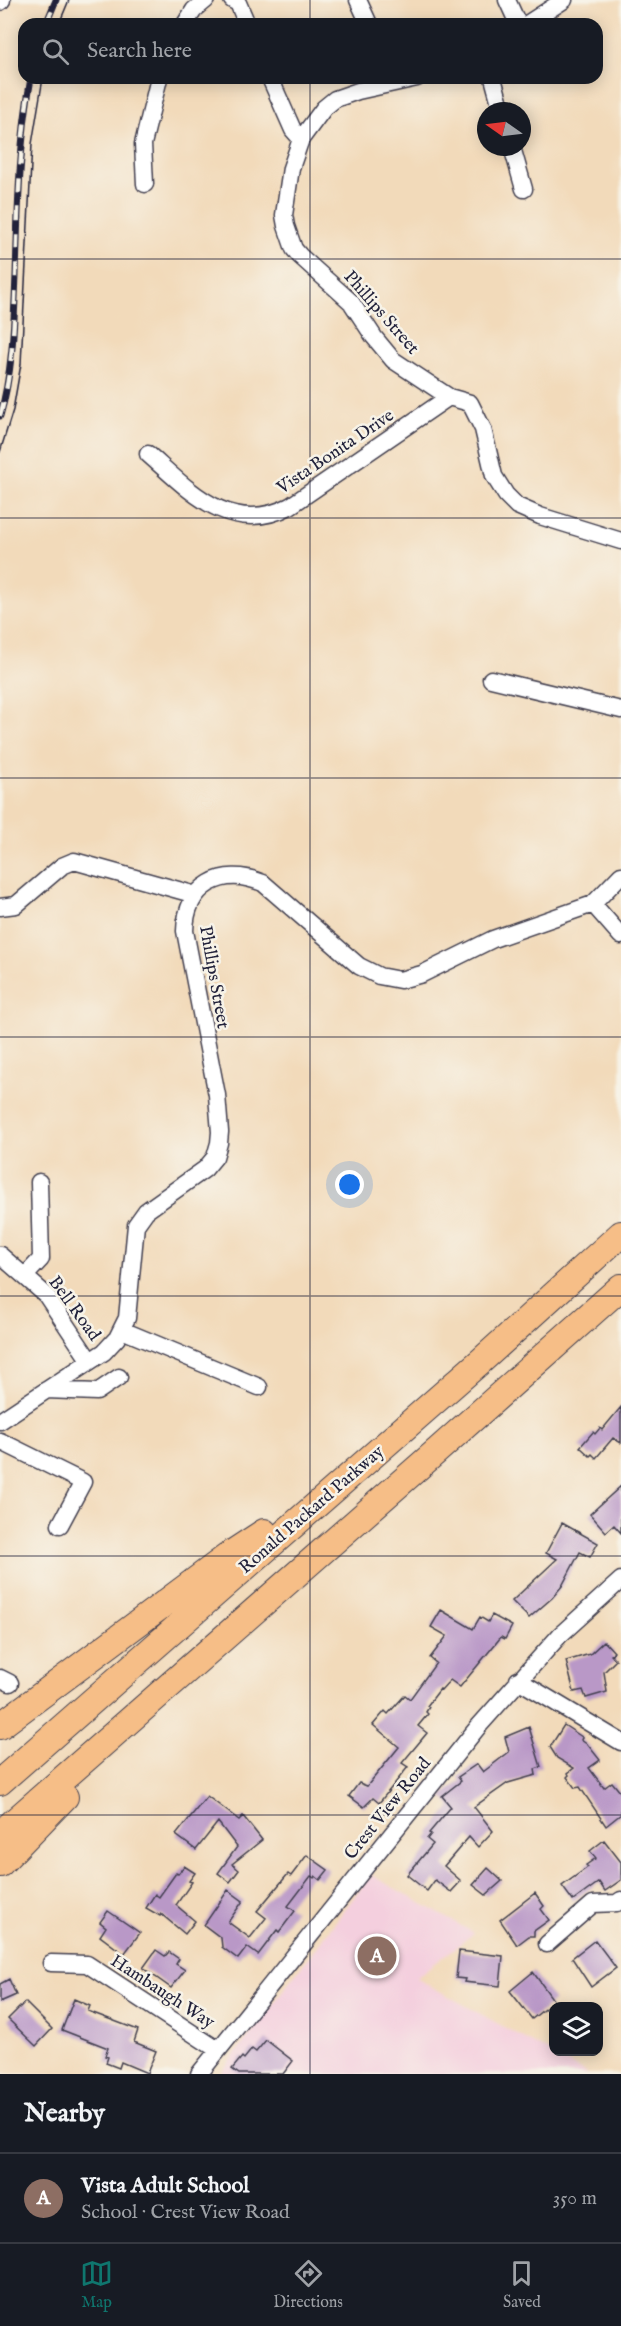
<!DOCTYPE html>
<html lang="en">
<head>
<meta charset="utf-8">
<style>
	:root { --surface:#171b24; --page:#242831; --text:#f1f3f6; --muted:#9ea1a6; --line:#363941; --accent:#0f766e }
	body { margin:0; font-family:"IM FELL English",serif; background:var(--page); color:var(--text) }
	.controls { position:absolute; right:18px; bottom:18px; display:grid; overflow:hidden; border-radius:12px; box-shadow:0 3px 15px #0003 }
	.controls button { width:54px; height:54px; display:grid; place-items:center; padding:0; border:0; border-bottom:2px solid var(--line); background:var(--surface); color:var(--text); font:30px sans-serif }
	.compass { position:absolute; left:477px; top:102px; width:54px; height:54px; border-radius:50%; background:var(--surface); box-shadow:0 3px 15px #0003; rotate:284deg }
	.you { position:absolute; left:350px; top:1185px; width:21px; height:21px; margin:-15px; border:4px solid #fff; border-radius:50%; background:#1a73e8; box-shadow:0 0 0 9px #1a73e833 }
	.badge { display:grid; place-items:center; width:39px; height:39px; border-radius:50%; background:var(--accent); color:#fff; font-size:20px; font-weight:700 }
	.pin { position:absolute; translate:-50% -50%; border:3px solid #fff; box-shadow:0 2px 6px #0006 }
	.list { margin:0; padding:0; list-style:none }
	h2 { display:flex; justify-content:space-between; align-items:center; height:78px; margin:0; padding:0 24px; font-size:26px }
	h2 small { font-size:20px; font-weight:400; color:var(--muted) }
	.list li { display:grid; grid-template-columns:39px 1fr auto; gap:18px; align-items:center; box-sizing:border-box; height:90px; padding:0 24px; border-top:2px solid var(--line) }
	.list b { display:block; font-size:22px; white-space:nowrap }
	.list p { margin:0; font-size:20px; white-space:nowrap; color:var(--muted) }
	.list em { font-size:20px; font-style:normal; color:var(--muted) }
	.icon { flex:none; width:33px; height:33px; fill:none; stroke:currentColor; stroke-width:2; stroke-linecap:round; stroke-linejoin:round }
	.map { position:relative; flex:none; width:621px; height:2074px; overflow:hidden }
	.search { position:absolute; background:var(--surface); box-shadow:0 3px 15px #0003; left:18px; right:18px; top:18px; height:66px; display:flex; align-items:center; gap:15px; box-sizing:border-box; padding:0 21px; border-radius:18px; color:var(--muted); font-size:22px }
	.sheet { height:168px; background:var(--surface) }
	nav { display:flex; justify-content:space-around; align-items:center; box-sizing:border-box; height:84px; border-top:2px solid var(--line); background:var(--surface); font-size:16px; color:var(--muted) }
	nav a { display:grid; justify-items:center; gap:3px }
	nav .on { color:var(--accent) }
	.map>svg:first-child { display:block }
	.built { fill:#f4cfde }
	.building { fill:#b998c7 }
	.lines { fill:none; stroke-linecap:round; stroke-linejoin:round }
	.minor-casing { stroke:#413e4e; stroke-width:19 }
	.highway-casing { stroke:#413e4e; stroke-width:28 }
	.minor { stroke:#fff; stroke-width:16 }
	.highway { stroke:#f6be87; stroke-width:26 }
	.tram { stroke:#22223b; stroke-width:1.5 }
	.rail-casing { stroke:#22223b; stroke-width:7 }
	.rail { stroke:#f7f3e8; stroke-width:4.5; stroke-dasharray:14; stroke-linecap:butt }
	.grid { fill:none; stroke:#22223b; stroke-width:1.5; stroke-opacity:0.55 }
	.labels { text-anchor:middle; stroke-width:5; stroke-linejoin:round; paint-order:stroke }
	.street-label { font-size:18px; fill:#22223b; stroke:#f7f3e8 }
</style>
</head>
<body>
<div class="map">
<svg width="621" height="2074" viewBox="0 0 621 2074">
	<rect width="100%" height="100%" fill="#f7f3e8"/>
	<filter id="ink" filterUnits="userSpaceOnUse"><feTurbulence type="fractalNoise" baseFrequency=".0167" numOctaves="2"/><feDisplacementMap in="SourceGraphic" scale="12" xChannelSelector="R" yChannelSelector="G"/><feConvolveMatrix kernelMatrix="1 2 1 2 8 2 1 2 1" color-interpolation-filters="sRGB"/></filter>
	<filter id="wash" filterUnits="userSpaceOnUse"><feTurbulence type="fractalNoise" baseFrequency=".008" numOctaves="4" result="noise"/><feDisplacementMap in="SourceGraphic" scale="24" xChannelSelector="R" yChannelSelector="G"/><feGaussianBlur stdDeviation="1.35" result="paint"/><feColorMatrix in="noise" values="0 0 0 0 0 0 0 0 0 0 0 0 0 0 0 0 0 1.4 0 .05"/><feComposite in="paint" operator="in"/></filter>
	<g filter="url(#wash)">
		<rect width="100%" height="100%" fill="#f2daba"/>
		<!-- built -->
		<path class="built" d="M371,1875L474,1933L416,1978L588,2074H220Z"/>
		<g id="blocks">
			<!-- building -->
			<path class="building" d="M621,1407V1443L613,1438L596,1458L592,1454L590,1456L580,1447L593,1432L595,1434L600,1428L602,1430Z
				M621,1486V1533L614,1525L606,1532L590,1514Z
				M562,1523L598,1543L590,1557L580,1552L562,1586L552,1598L529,1618L512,1601L557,1559L546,1553Z
				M441,1610L473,1629L480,1617L488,1622L492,1615L512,1626L505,1639L501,1637L460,1687L450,1680L441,1690L440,1689L427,1706L429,1707L426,1712L428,1714L418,1726L427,1733L402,1763L408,1767L379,1803L373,1798L364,1807L349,1796L359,1783L367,1786L399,1747L373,1725L385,1711L388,1714L405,1695L410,1699L436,1663L430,1658L447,1636L431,1627Z
				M604,1641L614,1652L611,1655L616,1660L604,1672L607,1692L586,1698L583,1690L574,1692L566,1661L590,1654Z
				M564,1725L582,1737L581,1740L588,1745L600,1760L589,1768L604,1788L612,1782L621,1793V1814L606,1826L580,1787L575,1788L567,1777L569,1775L568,1773L574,1768L557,1758L550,1747Z
				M529,1727L541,1767L535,1769L536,1775L508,1783L474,1807L493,1831L478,1847L469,1837L444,1866L461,1881L451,1892L435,1880L427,1891L407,1875L433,1844L427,1839L431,1834L429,1833L451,1807L442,1796L461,1781L458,1777L477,1764L483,1772L509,1752L505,1737Z
				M207,1796L239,1820L243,1816L262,1840L232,1864L239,1870L230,1882L218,1873L237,1847L218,1822L196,1850L176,1835Z
				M604,1840L621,1862V1880L605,1891L599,1882L573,1901L562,1886L588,1867L586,1865L596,1858L590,1851Z
				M307,1855L328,1870L320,1880L315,1876L314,1878L311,1876L288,1906L295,1911L279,1932L277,1930L258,1955L247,1947L238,1959L222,1947L221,1938L204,1925L228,1890L243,1901L228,1922L250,1938L266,1918L257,1911L288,1874L291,1876Z
				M184,1866L195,1873L189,1881L192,1882L176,1905L195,1921L185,1934L161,1914L160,1916L146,1908L155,1894L159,1897L176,1873L178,1874Z
				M488,1868L502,1881L486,1895L473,1885Z
				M535,1893L544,1906L541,1909L549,1920L534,1931V1936H529L517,1945L500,1920Z
				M108,1911L140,1933L124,1954L100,1936L106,1927L100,1922Z
				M595,1940L616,1968L591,1987L572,1958Z
				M156,1950L165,1956L169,1952L179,1959L176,1964L185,1970L171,1988L143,1968Z
				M459,1951L503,1956L500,1986L464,1982L465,1979L456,1978Z
				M533,1972L554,2001L532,2019L510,1991Z
				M9,1979L16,1995L0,2002V1984Z
				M74,1999L90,2006L88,2011L138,2030L134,2042L156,2051L147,2073L121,2062L119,2068L106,2063L108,2057L105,2056L108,2048L62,2030Z
				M25,2002L52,2029L36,2046L8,2019Z
				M266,2040L293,2061L283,2074H239L232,2069L242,2057L244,2059L252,2049L256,2052Z"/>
		</g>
	</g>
	<g filter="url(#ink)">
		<use href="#blocks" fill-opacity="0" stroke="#413e4e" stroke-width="1.5"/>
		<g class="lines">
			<defs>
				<path id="minor" d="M232,0L238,3L247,24
					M358,0L369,24
					M507,0L518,24
					M0,2L2,0
					M185,24L194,10L206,0
					M527,24L564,0
					M270,78L293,130L301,139
					M417,78L358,91L335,99L324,108L301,139L291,168L284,215L286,226L294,249L300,256L351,302L374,337L393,360L449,397L470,403L483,429L494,476L506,495L517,506L540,516L621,541
					M493,78L502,111
					M512,147L524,189
					M145,184L143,144L159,78
					M148,454C189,490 230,537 290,506L449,397
					M491,679L621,710
					M593,904L621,936
					M0,907L16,905L62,866L74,861L196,895
					M0,1255L46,1295L90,1361
					M25,1276L41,1259L39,1182
					M122,1330L259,1387
					M46,1390L97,1392L119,1377
					M0,1421L104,1352L117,1338L127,1318L136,1225L146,1211L205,1169L215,1157L219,1143L220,1132L217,1095L185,931C186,885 222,866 263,883L359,966L379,976L400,980L422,974L493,939L593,904L621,875
					M0,1441L83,1482L60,1525
					M0,1678L10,1683
					M518,1680L621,1742
					M547,1944L593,1904L617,1903L621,1900
					M51,1963L87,1964L218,2050
					M199,2074L478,1727L560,1635L621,1580"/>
				<path id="highway" d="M0,1726L232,1553L264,1532
					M0,1782L482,1360L621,1234
					M0,1834L438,1450L621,1287
					M0,1864L65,1797"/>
			</defs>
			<!-- minor casing -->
			<use href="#minor" class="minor-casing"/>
			<!-- highway casing -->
			<use href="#highway" class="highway-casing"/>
			<!-- minor -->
			<use href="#minor" class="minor"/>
			<!-- highway -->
			<use href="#highway" class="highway"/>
			<!-- tram -->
			<path class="tram" d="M59,24L69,0
				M0,452L13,410L21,364L32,144L43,78"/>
			<defs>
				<path id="rail" d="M46,24L56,0
					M0,416C13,371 14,322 16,275C18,209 19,143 31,78"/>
			</defs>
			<!-- rail casing -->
			<use href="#rail" class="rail-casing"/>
			<!-- rail -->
			<use href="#rail" class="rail"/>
		</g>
	</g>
	<!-- grid -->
	<path class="grid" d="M310,0V24M310,78V2074M0,259H621M0,518H621M0,778H621M0,1037H621M0,1296H621M0,1556H621M0,1815H621"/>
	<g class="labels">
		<!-- street labels -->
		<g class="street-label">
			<text transform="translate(382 312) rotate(49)" y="6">Phillips Street</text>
			<text transform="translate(335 451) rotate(-34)" y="6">Vista Bonita Drive</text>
			<text transform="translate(215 977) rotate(80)" y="6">Phillips Street</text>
			<text transform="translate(75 1308) rotate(54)" y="6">Bell Road</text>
			<text transform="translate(311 1509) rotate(-41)" y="6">Ronald Packard Parkway</text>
			<text transform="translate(387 1808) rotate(-51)" y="6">Crest View Road</text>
			<text transform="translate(163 1991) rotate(33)" y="6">Hambaugh Way</text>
		</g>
	</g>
</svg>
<div class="controls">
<button><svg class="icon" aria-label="layers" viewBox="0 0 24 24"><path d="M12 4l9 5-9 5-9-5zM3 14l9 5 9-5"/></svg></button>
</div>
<svg class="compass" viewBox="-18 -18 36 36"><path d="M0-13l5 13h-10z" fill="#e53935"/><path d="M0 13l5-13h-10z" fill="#9ea1a6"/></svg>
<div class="you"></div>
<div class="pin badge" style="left:377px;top:1956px;background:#8d6e63">A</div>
<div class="search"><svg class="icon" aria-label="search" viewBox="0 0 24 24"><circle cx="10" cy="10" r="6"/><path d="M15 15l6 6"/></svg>Search here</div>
</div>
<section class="sheet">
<h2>Nearby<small></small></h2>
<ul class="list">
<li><span class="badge" style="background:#8d6e63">A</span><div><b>Vista Adult School</b><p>School · Crest View Road</p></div><em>350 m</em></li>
</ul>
</section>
<nav>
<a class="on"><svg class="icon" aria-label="map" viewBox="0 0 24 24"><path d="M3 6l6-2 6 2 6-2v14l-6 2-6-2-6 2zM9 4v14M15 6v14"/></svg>Map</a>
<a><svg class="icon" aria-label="directions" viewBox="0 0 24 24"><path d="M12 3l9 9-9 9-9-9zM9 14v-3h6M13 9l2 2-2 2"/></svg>Directions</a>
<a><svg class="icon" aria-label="saved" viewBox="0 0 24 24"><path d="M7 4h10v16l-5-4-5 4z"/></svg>Saved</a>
</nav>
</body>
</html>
